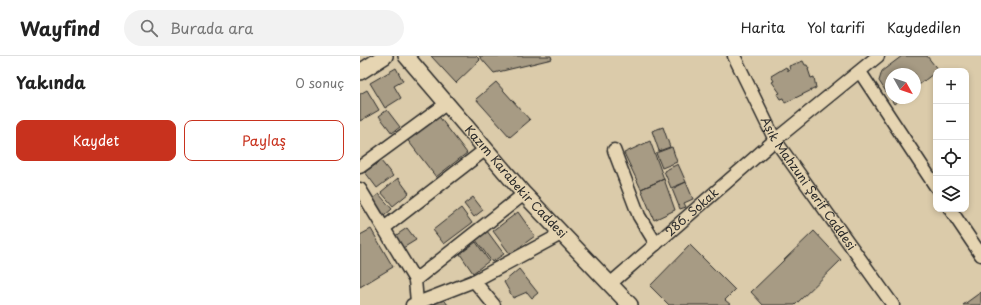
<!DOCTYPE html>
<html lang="tr">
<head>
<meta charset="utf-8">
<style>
	:root { --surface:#fff; --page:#f2f2f2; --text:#222; --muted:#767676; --line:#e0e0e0; --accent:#c8321e }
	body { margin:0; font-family:"Playpen Sans",sans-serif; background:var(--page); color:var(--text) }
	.controls { position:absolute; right:12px; top:12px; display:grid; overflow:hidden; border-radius:8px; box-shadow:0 2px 6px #0003 }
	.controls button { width:36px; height:36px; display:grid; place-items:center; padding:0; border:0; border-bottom:1px solid var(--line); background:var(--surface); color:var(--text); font:20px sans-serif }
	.compass { position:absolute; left:525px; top:12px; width:36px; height:36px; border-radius:50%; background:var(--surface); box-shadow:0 2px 6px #0003; rotate:130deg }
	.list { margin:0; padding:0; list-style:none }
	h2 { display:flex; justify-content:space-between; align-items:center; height:52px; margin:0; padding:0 16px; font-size:17px }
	h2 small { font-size:13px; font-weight:400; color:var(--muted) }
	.actions { display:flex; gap:8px; padding:12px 16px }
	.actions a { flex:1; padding:9px 0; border:1px solid var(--accent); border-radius:8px; text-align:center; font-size:14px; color:var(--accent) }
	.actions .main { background:var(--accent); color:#fff }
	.icon { flex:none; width:22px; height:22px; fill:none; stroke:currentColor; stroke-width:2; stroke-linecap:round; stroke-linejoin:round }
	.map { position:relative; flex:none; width:621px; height:249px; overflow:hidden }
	header { display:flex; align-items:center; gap:24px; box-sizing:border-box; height:56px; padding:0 20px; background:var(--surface); border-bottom:1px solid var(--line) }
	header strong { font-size:19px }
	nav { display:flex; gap:22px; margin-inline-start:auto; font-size:14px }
	.search { width:280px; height:36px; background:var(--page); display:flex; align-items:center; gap:10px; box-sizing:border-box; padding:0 14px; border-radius:22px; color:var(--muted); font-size:15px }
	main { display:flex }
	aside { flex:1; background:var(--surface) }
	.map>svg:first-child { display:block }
	.building { fill:#a79b84; stroke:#2b2b2b }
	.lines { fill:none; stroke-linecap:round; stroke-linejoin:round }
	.minor-casing { stroke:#2b2b2b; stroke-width:15 }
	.major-casing { stroke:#2b2b2b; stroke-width:18 }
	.minor { stroke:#e6d5b2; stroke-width:12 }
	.major { stroke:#e6d5b2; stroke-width:15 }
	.labels { text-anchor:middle; stroke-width:3.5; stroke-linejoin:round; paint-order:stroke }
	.street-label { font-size:12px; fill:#2b2b2b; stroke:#e6d5b2 }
</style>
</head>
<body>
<header>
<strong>Wayfind</strong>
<div class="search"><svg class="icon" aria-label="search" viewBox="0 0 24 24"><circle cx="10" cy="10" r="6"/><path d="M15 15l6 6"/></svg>Burada ara</div>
<nav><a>Harita</a><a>Yol tarifi</a><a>Kaydedilen</a></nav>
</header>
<main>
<aside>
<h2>Yakında<small>0 sonuç</small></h2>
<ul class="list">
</ul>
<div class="actions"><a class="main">Kaydet</a><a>Paylaş</a></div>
</aside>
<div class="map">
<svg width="621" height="249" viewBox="0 0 621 249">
	<rect width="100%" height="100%" fill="#dbcbaa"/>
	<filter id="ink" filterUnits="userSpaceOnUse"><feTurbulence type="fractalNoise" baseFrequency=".025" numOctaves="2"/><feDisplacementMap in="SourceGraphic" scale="8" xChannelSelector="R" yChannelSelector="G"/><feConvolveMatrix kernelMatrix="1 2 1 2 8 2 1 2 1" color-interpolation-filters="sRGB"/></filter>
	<g filter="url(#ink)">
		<!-- building -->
		<path class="building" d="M71,0H116L120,4L96,27Z
			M119,0H191L192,3L134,17Z
			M542,0H567L578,14L555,32V18H531V42H542L534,48L519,25L522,15Z
			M443,5L445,9H447L449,13H448L451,22L454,21L456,32L425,47L423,42L420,43L417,38L420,37L412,26L414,25L411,20L426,11L428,15L430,14L429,10Z
			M36,12L43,25L34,30L41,42L25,52L10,27Z
			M136,26L170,64L150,81L116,43Z
			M7,34L19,54L0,65V38Z
			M27,54L40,71L32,77L19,60Z
			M77,58L107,97L76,121L46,82Z
			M303,71L310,91L299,95L292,75Z
			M290,85L304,123L281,133L264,97Z
			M312,91L317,106L302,112L296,97Z
			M21,105L33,120L17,132L5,116Z
			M318,108L326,126L311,132L304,115Z
			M38,122L49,137L33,150L21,136Z
			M304,123L315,154L294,164L281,133Z
			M326,126L333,143L324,147L326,151L320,153L312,133Z
			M19,138L32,153L24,160L11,144Z
			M113,141L123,154L114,161L104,148Z
			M101,152L112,167L84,188L73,174Z
			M158,156L175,180L150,198L133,175Z
			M47,172L56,184L43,192L35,180Z
			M11,173L33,211L0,231V179Z
			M127,175L144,198L132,206L116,184Z
			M454,175L481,204L435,249H403L391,236Z
			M116,186L129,205L113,217L100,198Z
			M330,189L375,234L365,244L371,249H309L290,230Z
			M159,213L178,237L172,242L167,236L153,242L144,226Z
			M621,236V249H603Z
			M82,241L88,249H72Z"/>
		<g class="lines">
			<defs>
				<g id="minor">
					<path id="s1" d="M374,0L415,84L533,249"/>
					<path d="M500,16L576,131"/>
					<path d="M254,94L279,160L296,188"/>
					<path d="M0,111L86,48"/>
					<path d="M0,133L55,224L57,246L60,249"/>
					<path d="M590,153L621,199"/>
					<path d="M24,172L126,93"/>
					<path d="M55,224L164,138"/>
					<path d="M114,225L134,249"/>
					<path id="s2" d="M250,228L415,84L518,0"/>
					<path d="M52,249L114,225L201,178"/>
				</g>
				<g id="major">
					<path id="s3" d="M46,0L164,138L270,249"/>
					<path d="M0,16L25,0"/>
				</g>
			</defs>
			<!-- minor casing -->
			<use href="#minor" class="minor-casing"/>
			<!-- major casing -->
			<use href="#major" class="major-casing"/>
			<!-- minor -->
			<use href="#minor" class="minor"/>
			<!-- major -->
			<use href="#major" class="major"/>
		</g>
	</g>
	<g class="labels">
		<!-- street labels -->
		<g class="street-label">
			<text dy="4" stroke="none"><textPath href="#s3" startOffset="167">Kazım Karabekir Caddesi</textPath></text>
			<text dy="4" stroke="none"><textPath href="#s1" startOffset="148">Aşık Mahzuni Şerif Caddesi</textPath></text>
			<text dy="4" stroke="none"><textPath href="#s2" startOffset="109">286. Sokak</textPath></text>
		</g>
	</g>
</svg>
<div class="controls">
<button>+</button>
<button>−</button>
<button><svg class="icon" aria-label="locate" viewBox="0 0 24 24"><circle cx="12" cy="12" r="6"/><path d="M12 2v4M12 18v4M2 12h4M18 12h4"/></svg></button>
<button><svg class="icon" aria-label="layers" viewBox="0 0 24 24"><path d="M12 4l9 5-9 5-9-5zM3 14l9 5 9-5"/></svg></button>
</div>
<svg class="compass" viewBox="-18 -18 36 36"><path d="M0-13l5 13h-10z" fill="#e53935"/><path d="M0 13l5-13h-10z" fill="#767676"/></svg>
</div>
</main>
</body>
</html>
